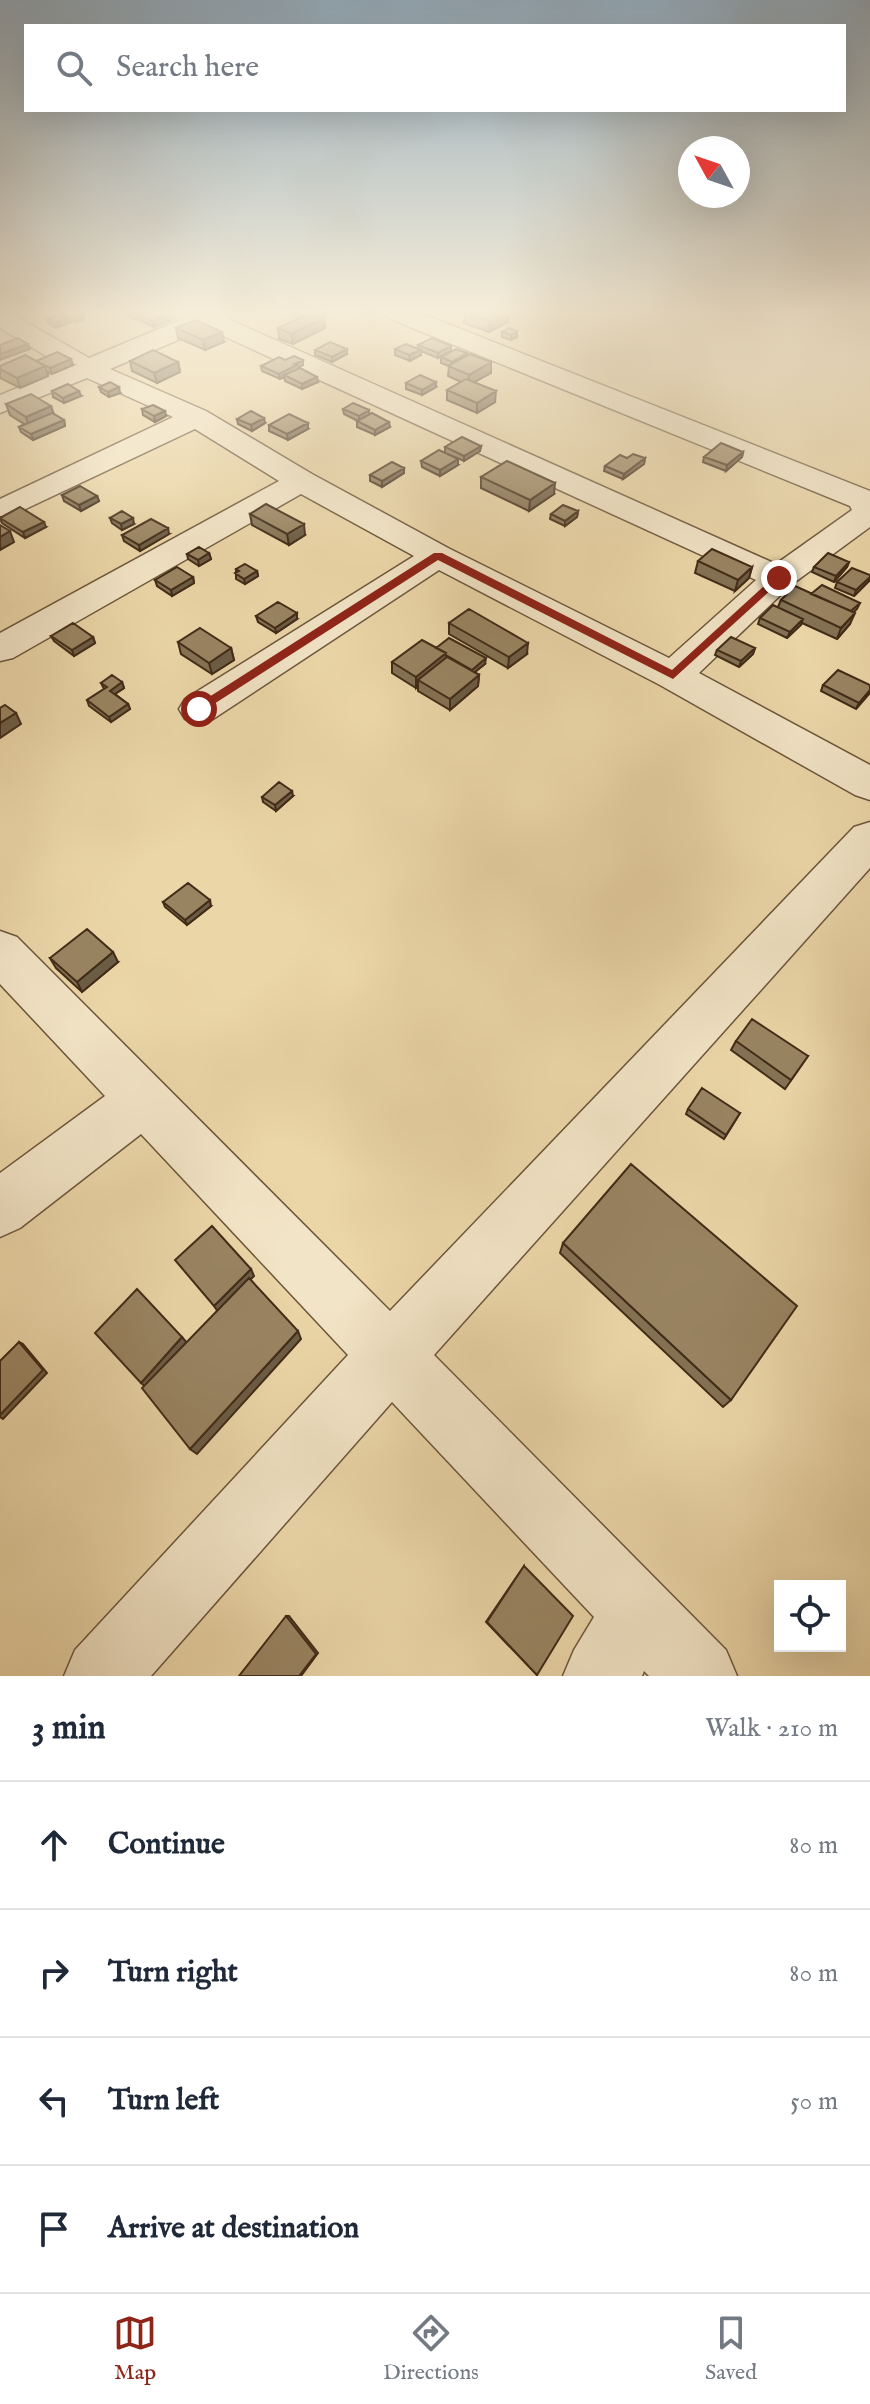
<!DOCTYPE html>
<html lang="en">
<head>
<meta charset="utf-8">
<style>
	:root { --surface:#fff; --page:#f2f2f3; --text:#1f2937; --muted:#747a83; --line:#e0e1e3; --accent:#8f2418 }
	body { margin:0; font-family:"IM FELL English",serif; background:var(--page); color:var(--text) }
	.controls { position:absolute; right:24px; bottom:24px; display:grid; overflow:hidden; border-radius:0px; box-shadow:0 8px 32px #0002 }
	.controls button { width:72px; height:72px; display:grid; place-items:center; padding:0; border:0; border-bottom:2px solid var(--line); background:var(--surface); color:var(--text); font:40px sans-serif }
	.compass { position:absolute; left:678px; top:136px; width:72px; height:72px; border-radius:50%; background:var(--surface); box-shadow:0 8px 32px #0002; rotate:310deg }
	.stop { position:absolute; width:24px; height:24px; margin:-18px; border:6px solid #8f2418; border-radius:50%; background:#fff }
	.stop.end { background:#8f2418; border-color:#fff; box-shadow:0 2px 8px #0008 }
	.list { margin:0; padding:0; list-style:none }
	h2 { display:flex; justify-content:space-between; align-items:center; height:104px; margin:0; padding:0 32px; font-size:34px }
	h2 small { font-size:26px; font-weight:400; color:var(--muted) }
	.list li { display:grid; grid-template-columns:52px 1fr auto; gap:24px; align-items:center; box-sizing:border-box; height:128px; padding:0 32px; border-top:2px solid var(--line) }
	.list b { display:block; font-size:30px; white-space:nowrap }
	.list em { font-size:26px; font-style:normal; color:var(--muted) }
	.icon { flex:none; width:44px; height:44px; fill:none; stroke:currentColor; stroke-width:2; stroke-linecap:round; stroke-linejoin:round }
	.map { position:relative; flex:none; width:870px; height:1676px; overflow:hidden }
	.search { position:absolute; background:var(--surface); box-shadow:0 8px 32px #0002; left:24px; right:24px; top:24px; height:88px; display:flex; align-items:center; gap:20px; box-sizing:border-box; padding:0 28px; border-radius:0px; color:var(--muted); font-size:30px }
	.sheet { height:616px; background:var(--surface) }
	nav { display:flex; justify-content:space-around; align-items:center; box-sizing:border-box; height:112px; border-top:2px solid var(--line); background:var(--surface); font-size:22px; color:var(--muted) }
	nav a { display:grid; justify-items:center; gap:4px }
	nav .on { color:var(--accent) }
	.map>svg:first-child { display:block }
	.lines { fill:none; stroke-linecap:round; stroke-linejoin:round }
	.minor-casing { stroke:#6c563b; stroke-width:3 }
	.minor { fill:#f2e4c6; fill-rule:evenodd }
	.wall { fill:#847254; stroke:#412b17; stroke-width:2 }
	.shaded-wall { fill:#6b5c45; stroke:#412b17; stroke-width:2 }
	.building { fill:#998462; stroke:#412b17; stroke-width:2 }
	.route { fill:#8f2418 }
</style>
</head>
<body>
<div class="map">
<svg width="870" height="1676" viewBox="0 0 870 1676">
	<rect width="100%" height="100%" fill="#ebd6a8"/>
	<filter id="stains"><feTurbulence type="fractalNoise" baseFrequency=".0025" numOctaves="4"/><feColorMatrix values="0 0 0 0 .2 0 0 0 0 .09 0 0 0 0 .02 0 0 0 .5 -.17"/></filter>
	<radialGradient id="worn" r=".72"><stop offset=".6" stop-color="#630" stop-opacity="0"/><stop offset="1" stop-color="#630" stop-opacity=".3"/></radialGradient>
	<g class="lines">
		<defs>
			<path id="minor" d="M0,313H10L89,358L185,318L182,313H232L228,319L776,564L852,510L850,506L388,318L385,313H420L870,491V527L791,585L699,673L870,765V800L855,795L660,685L439,570L213,719L199,723L185,719L179,709L185,699L414,556L301,494L13,658L0,661V633L279,481L195,429L0,521V499L173,417L87,378L0,413V395L66,368L0,328ZM206,328L756,580L669,658L450,549L312,474L206,411L110,369Z
				M870,822V868L434,1355L726,1650L737,1676H649L644,1671L642,1676H563L574,1650L594,1617L392,1402L151,1676H64L75,1650L348,1355L141,1134L20,1228L0,1237V1173L105,1096L0,984V931L17,937L390,1311L854,827Z"/>
		</defs>
		<!-- minor casing -->
		<use href="#minor" class="minor-casing"/>
		<!-- minor -->
		<use href="#minor" class="minor"/>
	</g>
	<!-- wall -->
	<path class="wall" d="M61,313L83,314L84,319L76,322L70,319L71,322L56,328L49,324L47,319Z
		M125,313H174L175,318L154,327L137,319V318L134,319L125,315Z
		M465,313L508,322L489,332L464,323Z
		M176,328L224,342L205,350L178,338Z
		M278,328H325L293,344L279,339Z
		M517,331V337L511,340L502,337V332Z
		M418,345L451,346L438,358L421,351V355L410,361L395,355V349H418Z
		M347,349V354L332,362L315,355V350Z
		M467,353V356L491,362V373L474,382L495,402L477,413L447,400V390L461,382L448,376L449,366L441,363V357Z
		M285,360H303V365L297,368L298,369L318,382L302,389L285,381L284,377L280,379L262,371L261,366Z
		M36,361L73,365L52,374L47,371L48,376L20,388L0,378V366Z
		M130,361L178,362L180,372L157,383L132,371Z
		M406,383L436,387L422,395L406,389Z
		M99,387L120,393L109,397L101,392Z
		M52,391L81,396L64,403L53,397Z
		M6,404L54,414L64,420L65,426L33,440L21,432L19,427L24,424L10,415Z
		M142,409L166,416L155,422L143,415Z
		M343,409L369,415L390,427L375,435L357,427V421H358L344,414Z
		M237,419L265,423L252,431L238,424Z
		M269,425L308,429L288,440L269,431Z
		M481,446L480,451L464,461L445,453V447Z
		M743,452L742,457L726,471L703,462L704,457Z
		M627,458H645L644,464L623,479L604,471L605,466Z
		M421,461L458,465L440,476L422,467Z
		M404,468V473L382,487L370,481V475Z
		M481,477L554,494L529,511L481,488Z
		M62,495L97,496L99,501L81,511L64,501Z
		M578,511L577,517L565,526L550,519L551,514Z
		M250,514L305,535L289,545L252,525Z
		M0,517L46,527L25,538L2,523Z
		M110,518L134,524L122,530L112,523Z
		M169,534L140,551L124,541L122,535Z
		M209,553L211,559L199,566L188,559L187,554Z
		M698,561L752,567L749,578L735,591L695,573Z
		M849,562L847,567L834,582L812,572L814,567Z
		M236,569L257,571L258,576L245,584L236,579Z
		M870,575L869,581L854,596L835,588L837,582Z
		M193,577L194,583L172,596L157,586L155,580Z
		M811,594L860,603L857,609L853,613L850,624L837,639L802,623L787,638L758,624L760,618L778,607L781,600Z
		M256,616L297,619L276,633L258,622Z
		M449,623L527,654L508,668L449,634Z
		M51,636L93,637L95,643L74,656L54,641Z
		M178,642L231,648L234,660L212,674L181,654Z
		M436,648L485,664L475,672L479,675L478,686L450,710L418,691V686L416,688L392,673V662Z
		M755,648L753,654L739,667L715,655L717,650Z
		M122,682L124,688L115,694L128,704L130,709L111,722L89,706L87,700L104,689L101,683Z
		M823,685H870L856,709L821,691Z
		M293,796L276,811L263,802L262,797Z
		M163,902L211,906L187,925L165,907Z
		M50,958L118,962L82,992L56,968Z
		M736,1041L808,1056L785,1089L731,1050Z
		M688,1109L740,1113L724,1139L686,1114Z
		M563,1243L731,1400L723,1407L560,1253Z
		M524,1566L537,1675L486,1622Z"/>
	<!-- shaded-wall -->
	<path class="shaded-wall" d="M172,313H174L175,318L154,327L153,322Z
		M506,313H508V322L489,332L490,322Z
		M83,314L84,319L76,322L74,317Z
		M69,317L71,322L56,328L55,323Z
		M324,318L325,328L293,344L291,334Z
		M517,331V337L511,340V335Z
		M222,332L224,342L205,350L203,340Z
		M28,344L30,349L0,360V354Z
		M451,346V351L438,358V353Z
		M347,349V354L332,362V357Z
		M421,350V355L410,361L409,355Z
		M71,359L73,365L52,374L50,368Z
		M303,360V365L298,368V370L284,375V377L280,379L279,374Z
		M178,362L180,372L157,383L154,373Z
		M491,362V373L469,385V375Z
		M45,366L48,376L20,388L17,378Z
		M317,377L318,382L302,389V384Z
		M436,382V387L422,395V390Z
		M119,387L120,393L109,397L108,392Z
		M79,391L81,396L64,403L63,398Z
		M496,391L495,402L477,413V403Z
		M51,406L55,417L29,428L26,417Z
		M369,410V416L359,421V416Z
		M165,411L166,416L155,422L154,416Z
		M264,418L265,423L252,431L251,425Z
		M64,420L65,426L33,440L31,434Z
		M389,422L390,427L375,435V430Z
		M308,423V429L288,440L287,434Z
		M481,446L480,451L464,461V456Z
		M743,452L742,457L726,471L727,465Z
		M645,458L644,464L623,479L624,474Z
		M458,459V465L440,476V470Z
		M404,468V473L382,487V481Z
		M555,483L554,494L529,511L530,500Z
		M97,496L99,501L81,511L79,505Z
		M578,511L577,517L565,526V521Z
		M133,518L134,524L122,530L121,524Z
		M44,522L46,527L25,538L23,532Z
		M304,524L305,535L289,545L287,534Z
		M168,528L169,534L140,551L139,545Z
		M10,531L14,542L0,550V537Z
		M209,553L211,559L199,566L198,560Z
		M849,562L847,567L834,582L836,576Z
		M752,567L749,578L735,591L738,580Z
		M257,571L258,576L245,584L244,579Z
		M193,577L194,583L172,596L171,590Z
		M870,577L869,581L854,596L856,590Z
		M297,613V619L276,633L275,628Z
		M855,613L850,624L837,639L841,628Z
		M803,619L801,625L787,638L790,632Z
		M93,637L95,643L74,656L72,650Z
		M528,643L527,654L508,668L509,657Z
		M231,648L234,660L212,674L209,663Z
		M755,648L753,654L739,667L741,661Z
		M446,653V664L418,680V686L416,688V677Z
		M486,658L485,664L471,675L472,670Z
		M479,675L478,686L450,710V699Z
		M122,682L124,688L112,696L110,691Z
		M870,690V693L856,709L859,703Z
		M128,704L130,709L111,722L109,717Z
		M16,713L21,724L0,738V723Z
		M292,791L293,796L276,811L275,805Z
		M210,900L211,906L187,925L185,920Z
		M113,952L118,962L82,992L77,982Z
		M251,1269L254,1276L218,1312L214,1306Z
		M298,1331L301,1339L197,1454L190,1449Z
		M182,1337L187,1343L147,1388L141,1383Z
		M19,1342L23,1344L47,1373L3,1419L0,1417V1415Z
		M286,1616H289L318,1653L301,1676H299Z"/>
	<!-- building -->
	<path class="building" d="M61,313L69,317L55,323L47,319Z
		M67,313H82L83,314L74,317Z
		M138,313H172L153,322L136,314Z
		M310,313L324,318L291,334L278,328Z
		M466,313H506L490,322Z
		M195,320L222,332L203,340L176,328Z
		M509,328L517,331L511,335L502,332Z
		M18,338L28,344L0,354V345Z
		M432,338L451,346L438,353L418,345Z
		M330,342L347,349L332,357L315,350Z
		M406,344L421,350L409,355L395,349Z
		M456,349L467,353L452,362L441,357Z
		M153,350L178,362L154,373L130,361Z
		M57,352L71,359L50,368L36,361Z
		M470,354L491,362L469,375L448,366Z
		M25,355L45,366L17,378L0,369V366Z
		M294,356L303,360L294,364L297,365L279,374L261,366L279,357L285,360Z
		M300,368L317,377L302,384L284,375Z
		M420,375L436,382L422,390L406,383Z
		M466,379L496,391L477,403L447,390Z
		M110,382L119,387L108,392L99,387Z
		M68,384L79,391L63,398L52,391Z
		M31,394L51,406L26,417L6,404Z
		M353,403L369,410L359,416L343,409Z
		M153,405L165,411L154,416L142,409Z
		M251,411L264,418L251,425L237,419Z
		M52,413L64,420L31,434L19,427Z
		M372,413L389,422L375,430L357,421Z
		M289,414L308,423L287,434L269,425Z
		M462,437L481,446L464,456L445,447Z
		M721,443L743,452L727,465L704,457Z
		M439,450L458,459L440,470L421,461Z
		M633,454L645,458L624,474L605,466L620,455L627,458Z
		M507,461L555,483L530,500L481,477Z
		M392,462L404,468L382,481L370,475Z
		M80,486L97,496L79,505L62,495Z
		M266,504L304,524L287,534L250,514Z
		M563,505L578,511L565,521L551,514Z
		M20,507L44,522L23,532L0,518Z
		M122,511L133,518L121,524L110,518Z
		M151,519L168,528L139,545L122,535Z
		M0,525L10,531L0,537Z
		M199,547L209,553L198,560L187,554Z
		M712,549L752,567L738,580L698,561Z
		M828,553L849,562L836,576L814,567Z
		M245,564L257,571L244,579L235,573L239,571L236,569Z
		M177,567L193,577L171,590L155,580Z
		M852,568L870,575V577L856,590L837,582Z
		M822,585L860,603L851,611L811,594Z
		M795,586L855,613L841,628L781,600Z
		M278,602L297,613L275,628L256,616Z
		M773,605L803,619L790,632L760,618Z
		M469,609L528,643L509,657L449,623Z
		M73,623L93,637L72,650L51,636Z
		M200,628L231,648L209,663L178,642Z
		M731,637L755,648L741,661L717,650Z
		M449,638L486,658L472,670L446,655V653L436,648Z
		M422,640L446,653L416,677L392,662Z
		M447,657L479,675L450,699L418,680Z
		M838,670L870,685V690L859,703L823,685Z
		M112,675L122,682L110,691L128,704L109,717L87,700L107,687L101,683Z
		M5,705L16,713L0,723V708Z
		M279,782L292,791L275,805L262,797Z
		M188,883L210,900L185,920L163,902Z
		M87,929L113,952L77,982L50,958Z
		M752,1019L808,1056L791,1080L736,1041Z
		M702,1088L740,1113L726,1135L688,1109Z
		M631,1164L797,1306L731,1400L563,1243Z
		M212,1226L251,1269L214,1306L175,1260Z
		M249,1278L298,1331L190,1449L142,1388Z
		M137,1289L182,1337L141,1383L95,1333Z
		M19,1342L43,1370L0,1415V1361Z
		M524,1566L573,1616L537,1675L487,1622Z
		M286,1616L316,1654L299,1676H239Z"/>
	<!-- sky -->
	<linearGradient id="sky" x2="0" y2="1"><stop stop-color="#92aabb"/><stop offset="0.57" stop-color="#f6edd8"/><stop offset="1" stop-color="#f6edd8" stop-opacity="0"/></linearGradient>
	<rect width="870" height="548" fill="url(#sky)"/>
	<!-- route -->
	<path class="route" d="M434,553H442L672,670L775,576L784,578L673,679L438,560L203,711H195V706Z"/>
	<rect width="100%" height="100%" filter="url(#stains)"/>
	<rect width="100%" height="100%" fill="url(#worn)"/>
</svg>
<div class="controls">
<button><svg class="icon" aria-label="locate" viewBox="0 0 24 24"><circle cx="12" cy="12" r="6"/><path d="M12 2v4M12 18v4M2 12h4M18 12h4"/></svg></button>
</div>
<svg class="compass" viewBox="-18 -18 36 36"><path d="M0-13l5 13h-10z" fill="#e53935"/><path d="M0 13l5-13h-10z" fill="#747a83"/></svg>
<div class="stop" style="left:199px;top:709px"></div>
<div class="stop end" style="left:779px;top:578px"></div>
<div class="search"><svg class="icon" aria-label="search" viewBox="0 0 24 24"><circle cx="10" cy="10" r="6"/><path d="M15 15l6 6"/></svg>Search here</div>
</div>
<section class="sheet">
<h2>3 min<small>Walk · 210 m</small></h2>
<ul class="list">
<li><svg class="icon" aria-label="ahead" viewBox="0 0 24 24"><path d="M12 20V5M6 11l6-6 6 6"/></svg><div><b>Continue</b></div><em>80 m</em></li>
<li><svg class="icon" aria-label="right" viewBox="0 0 24 24"><path d="M7 20v-9h11M14 6l5 5-5 5"/></svg><div><b>Turn right</b></div><em>80 m</em></li>
<li><svg class="icon" aria-label="left" viewBox="0 0 24 24"><path d="M17 20v-9H6M10 6l-5 5 5 5"/></svg><div><b>Turn left</b></div><em>50 m</em></li>
<li><svg class="icon" aria-label="arrive" viewBox="0 0 24 24"><path d="M6 21V4h12l-3 4 3 4H6"/></svg><div><b>Arrive at destination</b></div></li>
</ul>
</section>
<nav>
<a class="on"><svg class="icon" aria-label="map" viewBox="0 0 24 24"><path d="M3 6l6-2 6 2 6-2v14l-6 2-6-2-6 2zM9 4v14M15 6v14"/></svg>Map</a>
<a><svg class="icon" aria-label="directions" viewBox="0 0 24 24"><path d="M12 3l9 9-9 9-9-9zM9 14v-3h6M13 9l2 2-2 2"/></svg>Directions</a>
<a><svg class="icon" aria-label="saved" viewBox="0 0 24 24"><path d="M7 4h10v16l-5-4-5 4z"/></svg>Saved</a>
</nav>
</body>
</html>
